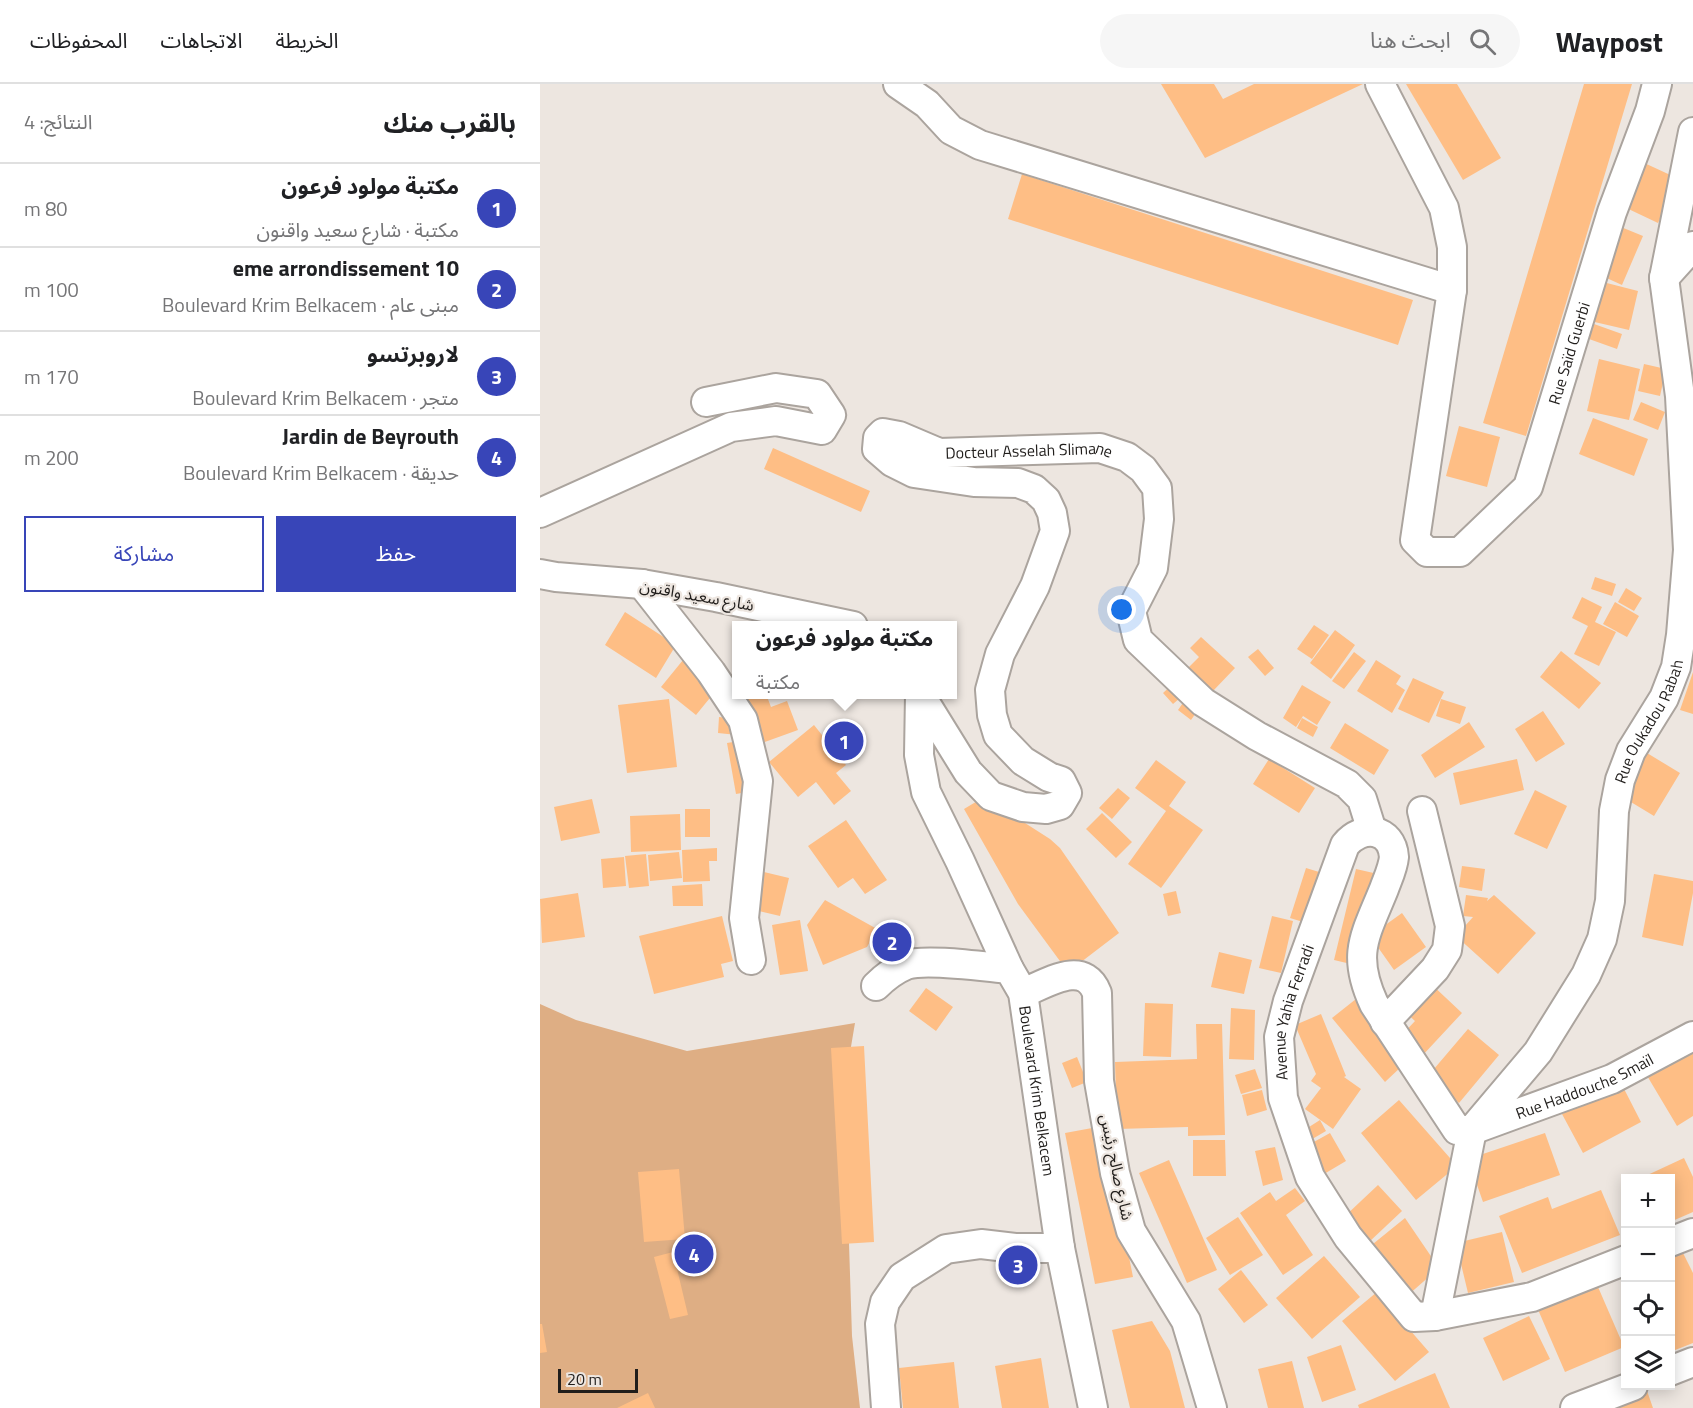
<!DOCTYPE html>
<html lang="ar">
<head>
<meta charset="utf-8">
<style>
	:root { --surface:#fff; --page:#f6f6f6; --text:#202124; --muted:#757577; --line:#e0e0e0; --accent:#3845b8 }
	body { margin:0; font-family:"Titillium Web","Noto Sans Arabic",sans-serif; background:var(--page); color:var(--text); direction:rtl }
	.controls { position:absolute; right:18px; bottom:18px; display:grid; overflow:hidden; border-radius:0px; box-shadow:0 3px 15px #0003 }
	.controls button { width:54px; height:54px; display:grid; place-items:center; padding:0; border:0; border-bottom:2px solid var(--line); background:var(--surface); color:var(--text); font:30px sans-serif }
	.scale { position:absolute; left:18px; bottom:15px; width:80px; box-sizing:border-box; padding-left:6px; border:3px solid #211e1c; border-top:0; font-size:16px; line-height:21px; white-space:nowrap; color:#211e1c; -webkit-text-stroke:4px #ede6e0; paint-order:stroke }
	.you { position:absolute; left:582px; top:526px; width:21px; height:21px; margin:-15px; border:4px solid #fff; border-radius:50%; background:#1a73e8; box-shadow:0 0 0 9px #1a73e833 }
	.badge { display:grid; place-items:center; width:39px; height:39px; border-radius:50%; background:var(--accent); color:#fff; font-size:20px; font-weight:700 }
	.pin { position:absolute; translate:-50% -50%; border:3px solid #fff; box-shadow:0 2px 6px #0006 }
	.popup { position:absolute; left:192px; top:537px; width:225px; height:78px; box-sizing:border-box; display:grid; place-content:center; border-radius:0px; background:var(--surface); filter:drop-shadow(0 2px 4px #0005); font-size:20px; white-space:nowrap; color:var(--muted) }
	.popup b { font-size:22px; color:var(--text) }
	.popup::after { content:''; position:absolute; left:50%; top:100%; margin-left:-12px; border:12px solid transparent; border-top-color:var(--surface) }
	.list { margin:0; padding:0; list-style:none }
	h2 { display:flex; justify-content:space-between; align-items:center; height:78px; margin:0; padding:0 24px; font-size:26px }
	h2 small { font-size:20px; font-weight:400; color:var(--muted) }
	.list li { display:grid; grid-template-columns:39px 1fr auto; gap:18px; align-items:center; box-sizing:border-box; height:84px; padding:0 24px; border-top:2px solid var(--line) }
	.list b { display:block; font-size:22px; white-space:nowrap }
	.list p { margin:0; font-size:20px; white-space:nowrap; color:var(--muted) }
	.list em { font-size:20px; font-style:normal; color:var(--muted) }
	.actions { display:flex; gap:12px; padding:18px 24px }
	.actions a { flex:1; padding:14px 0; border:2px solid var(--accent); border-radius:0px; text-align:center; font-size:21px; color:var(--accent) }
	.actions .main { background:var(--accent); color:#fff }
	.icon { flex:none; width:33px; height:33px; fill:none; stroke:currentColor; stroke-width:2; stroke-linecap:round; stroke-linejoin:round }
	.map { position:relative; flex:none; width:1153px; height:1324px; overflow:hidden; direction:ltr }
	header { display:flex; align-items:center; gap:36px; box-sizing:border-box; height:84px; padding:0 30px; background:var(--surface); border-bottom:2px solid var(--line) }
	header strong { font-size:28px }
	nav { display:flex; gap:33px; margin-inline-start:auto; font-size:21px }
	.search { width:420px; height:54px; background:var(--page); display:flex; align-items:center; gap:15px; box-sizing:border-box; padding:0 21px; border-radius:33px; color:var(--muted); font-size:22px }
	main { display:flex }
	aside { flex:1; background:var(--surface) }
	.map>svg:first-child { display:block }
	.green { fill:#deae84 }
	.building { fill:#febe85 }
	.lines { fill:none; stroke-linecap:round; stroke-linejoin:round }
	.street-casing { stroke:#aba49e; stroke-width:32 }
	.street { stroke:#fff; stroke-width:28 }
	.labels { text-anchor:middle; stroke-width:4.5; stroke-linejoin:round; paint-order:stroke }
	.street-label { font-size:16px; fill:#211e1c; stroke:#ede6e0 }
</style>
</head>
<body>
<header>
<strong>Waypost</strong>
<div class="search"><svg class="icon" aria-label="search" viewBox="0 0 24 24"><circle cx="10" cy="10" r="6"/><path d="M15 15l6 6"/></svg>ابحث هنا</div>
<nav><a>الخريطة</a><a>الاتجاهات</a><a>المحفوظات</a></nav>
</header>
<main>
<div class="map">
<svg width="1153" height="1324" viewBox="0 0 1153 1324">
	<rect width="100%" height="100%" fill="#ede6e0"/>
	<!-- green -->
	<path class="green" d="M0,920L36,936L147,967L315,939L304,1004L312,1252L320,1324H0Z"/>
	<!-- building -->
	<path class="building" d="M621,0H674L683,15L714,0H823L665,74Z
		M866,0H917L961,74L923,96Z
		M1044,0H1092L986,352L943,339Z
		M1100,77L1139,95L1118,139L1080,121Z
		M482,90L873,216L858,261L468,135Z
		M1081,143L1103,152L1082,201L1060,191Z
		M1055,196L1098,207L1089,246L1046,236Z
		M1054,240L1082,250L1077,265L1049,255Z
		M1059,275L1100,285L1089,336L1047,327Z
		M1104,280L1126,285L1120,312L1098,307Z
		M1101,318L1125,328L1118,346L1093,336Z
		M1053,334L1108,355L1094,392L1039,370Z
		M919,342L960,353L947,403L906,392Z
		M233,364L330,407L321,428L224,385Z
		M1055,493L1076,500L1072,512L1051,505Z
		M1086,504L1102,514L1094,527L1078,518Z
		M1042,513L1062,523L1055,538L1076,548L1059,582L1034,570L1048,542L1032,534Z
		M1075,518L1099,532L1087,553L1063,540Z
		M85,528L136,561L116,594L65,561Z
		M774,541L789,551L772,575L757,565Z
		M795,546L815,561L791,595L770,579Z
		M661,553L695,584L673,607L648,584L659,573L650,564Z
		M718,565L734,584L725,592L708,573Z
		M1021,567L1061,599L1039,625L1000,593Z
		M814,568L826,577L804,605L792,597Z
		M143,576L178,604L156,631L121,603Z
		M836,576L861,592L856,600L865,606L852,629L817,607Z
		M1153,588V630L1140,626Z
		M196,593V610H226L231,623L247,617L258,646L214,662L190,595Z
		M873,594L904,608L889,639L858,625Z
		M636,597L646,609L633,620L623,609Z
		M762,601L791,618L777,641L763,632L756,643L743,634Z
		M647,613L660,623L651,636L638,626Z
		M129,615L137,683L87,689L78,621Z
		M901,615L926,623L920,640L896,632Z
		M1003,627L1025,660L996,678L975,645Z
		M179,633L198,635L197,651L178,649Z
		M762,634L778,643L773,653L757,644Z
		M929,638L945,663L895,694L881,671Z
		M805,639L849,666L834,691L790,664Z
		M274,641L306,681L296,689L311,707L294,721L276,698L258,713L229,678Z
		M205,656L213,707L196,710L187,659Z
		M1107,669L1140,689L1114,732L1081,712Z
		M729,675L775,704L759,729L713,700Z
		M977,675L984,706L920,721L913,689Z
		M616,676L646,698L629,722L663,746L621,804L588,780L626,727L595,704Z
		M578,704L590,714L572,735L559,724Z
		M995,706L1027,722L1007,765L974,750Z
		M444,713L510,755L520,764L579,849L528,888L478,820L424,725Z
		M52,715L60,749L21,757L14,723Z
		M145,725H170V753H145Z
		M562,729L592,758L576,774L546,745Z
		M140,730L141,766L91,768L90,732Z
		M306,736L347,796L325,810L313,794L298,804L268,762Z
		M177,764V777H169L170,797L143,798L142,766Z
		M139,768L142,794L110,797L108,771Z
		M106,770L109,802L89,804L85,772Z
		M84,773L86,802L63,804L61,775Z
		M922,782L945,785L942,807L919,803Z
		M766,784L789,791L773,841L750,834Z
		M816,785L838,790L815,881L794,876Z
		M224,788L249,794L240,832L215,826Z
		M1114,790L1153,797V809L1143,862L1102,853Z
		M162,800L163,822H133L132,802Z
		M636,807L641,829L628,832L623,810Z
		M38,809L45,853L2,859L0,815Z
		M926,811L948,814L947,817L954,811L996,849L958,890L916,852L933,833L923,832Z
		M285,816L337,845L327,863L283,881L267,841Z
		M862,829L886,863L854,886L830,852Z
		M182,832L193,877L181,880L184,893L114,910L99,852Z
		M732,832L753,837L741,889L719,884Z
		M260,836L268,887L240,891L232,841Z
		M679,868L712,876L704,910L671,903Z
		M889,898L922,929L882,972L861,952L875,937L863,926Z
		M386,904L413,923L396,947L369,927Z
		M821,911L862,982L845,998L792,934Z
		M605,919L633,920L631,973L603,972Z
		M691,924L715,926L714,976L689,975Z
		M781,930L806,992L804,993L821,1005L793,1045L765,1025L781,1004L771,997L776,990L755,941Z
		M656,940H682L685,1051L648,1052V1043L577,1045L575,978L657,975Z
		M928,945L959,971L919,1019L888,992Z
		M324,962L334,1158L302,1160L291,964Z
		M1153,962V1032L1137,1042L1106,990Z
		M537,973L547,998L532,1004L522,979Z
		M715,985L722,1004L701,1010L695,991Z
		M1081,999L1101,1038L1043,1069L1022,1030Z
		M722,1006L727,1026L707,1032L702,1011Z
		M859,1016L917,1082L876,1116L821,1049Z
		M780,1036L786,1047L762,1061L758,1050Z
		M563,1042L593,1193L555,1200L525,1049Z
		M790,1049L806,1077L779,1093L763,1064Z
		M1005,1049L1020,1091L943,1118L928,1075Z
		M653,1056H685L686,1092H653Z
		M735,1063L743,1096L723,1102L715,1067Z
		M1144,1074L1153,1093V1128L1130,1138V1094H1101Z
		M629,1076L677,1186L647,1199L599,1089Z
		M139,1085L145,1155L104,1158L98,1088Z
		M838,1101L862,1127L828,1159L804,1133Z
		M755,1104L765,1117L746,1131L773,1171L743,1191L700,1129L730,1108L736,1117Z
		M1061,1106L1080,1151L982,1189L959,1132L1008,1113L1012,1125Z
		M698,1133L723,1171L690,1191L666,1154Z
		M865,1134L899,1184L867,1212L828,1164Z
		M962,1148L974,1198L928,1209L916,1159Z
		M1142,1167L1153,1189V1259L1130,1268V1171Z
		M133,1168L148,1231L130,1235L114,1173Z
		M784,1172L820,1213L772,1255L736,1214Z
		M701,1186L728,1221L704,1239L678,1205Z
		M1055,1196L1084,1263L1025,1288L996,1221Z
		M837,1208L889,1268L855,1297L802,1237Z
		M989,1232L1010,1275L963,1297L943,1254Z
		M612,1237L630,1267L645,1324H590L572,1246Z
		M0,1240H2L7,1268L0,1269Z
		M801,1261L816,1306L782,1318L767,1273Z
		M501,1274L509,1324H462L455,1282Z
		M752,1277L764,1324H728L718,1285Z
		M414,1278L419,1324H363L359,1284Z
		M895,1289L910,1324H819L818,1321Z
		M1106,1304L1113,1324H1065Z
		M108,1309L115,1324H77Z"/>
	<g class="lines">
		<defs>
			<g id="street">
				<path d="M358,0L387,20L411,46L440,61L912,206"/>
				<path id="s1" d="M840,0L904,124L912,163V206L875,456L887,468H920L988,403L1072,128L1110,27L1117,0"/>
				<path d="M1124,194L1153,162"/>
				<path d="M0,429L191,343L236,337L282,346L291,331L277,310L236,304L166,318"/>
				<path d="M0,490L16,493L102,500L176,513L313,542"/>
				<path d="M102,500L171,588L203,636L218,697L204,834L211,876"/>
				<path d="M380,610L379,671L386,708L420,777L469,885"/>
				<path id="s2" d="M381,612L428,688L451,712L483,723L506,725L520,721L527,709L521,697L509,693L483,677L458,651L452,631L450,606L460,570L495,502L515,447L512,429L506,416L494,405L478,399L434,398L374,389L352,378L337,365L338,354L343,349L359,352L399,369L560,364L587,373L603,385L617,404L619,435L613,484L591,527L598,556L663,618L717,652L807,700L822,715L832,747"/>
				<path id="s3" d="M336,902C345,893 354,886 366,881C386,874 446,883 469,885L483,909L520,1164L553,1324"/>
				<path d="M483,909C506,900 544,874 557,909L559,997L575,1089L591,1147L646,1237L672,1324"/>
				<path d="M845,938L895,885L907,866L910,842L882,727"/>
				<path d="M1130,1158L1153,1149"/>
				<path id="s4" d="M1086,1176L992,1213L895,1232L874,1233L808,1153L770,1093L743,1014L739,953L748,917L805,761C822,740 852,744 854,773C853,784 848,794 844,805C825,852 811,870 834,920L917,1046H932L1072,995L1153,952"/>
				<path id="s5" d="M895,1232L932,1046L998,968L1046,891L1062,855L1070,817L1074,727L1080,696L1091,667L1124,614L1136,583L1141,551L1148,466L1140,312L1124,194L1153,48"/>
				<path d="M1130,1287L1153,1278"/>
				<path d="M346,1324L340,1240L345,1218L362,1193L406,1165L441,1160L475,1164H520"/>
				<path d="M1035,1324L1093,1302"/>
			</g>
		</defs>
		<!-- street casing -->
		<use href="#street" class="street-casing"/>
		<!-- street -->
		<use href="#street" class="street"/>
	</g>
	<g class="labels">
		<!-- street labels -->
		<g class="street-label">
			<text dy="6" stroke="none"><textPath href="#s1" startOffset="759">Rue Saïd Guerbi</textPath></text>
			<text dy="6" stroke="none"><textPath href="#s2" startOffset="902">Docteur Asselah Slimane</textPath></text>
			<text transform="translate(157 511) rotate(10)" y="6">شارع سعيد واقنون</text>
			<text dy="6" stroke="none"><textPath href="#s5" startOffset="648">Rue Oukadou Rabah</textPath></text>
			<text dy="6" stroke="none"><textPath href="#s4" startOffset="567">Avenue Yahia Ferradi</textPath></text>
			<text dy="6" stroke="none"><textPath href="#s4" startOffset="1252">Rue Haddouche Smaïl</textPath></text>
			<text dy="6" stroke="none"><textPath href="#s3" startOffset="267">Boulevard Krim Belkacem</textPath></text>
			<text transform="translate(577 1083) rotate(78)" y="6">شارع صالح رئيس</text>
		</g>
	</g>
</svg>
<div class="controls">
<button>+</button>
<button>−</button>
<button><svg class="icon" aria-label="locate" viewBox="0 0 24 24"><circle cx="12" cy="12" r="6"/><path d="M12 2v4M12 18v4M2 12h4M18 12h4"/></svg></button>
<button><svg class="icon" aria-label="layers" viewBox="0 0 24 24"><path d="M12 4l9 5-9 5-9-5zM3 14l9 5 9-5"/></svg></button>
</div>
<div class="scale">20 m</div>
<div class="you"></div>
<div class="pin badge" style="left:304px;top:657px">1</div>
<div class="popup"><b>مكتبة مولود فرعون</b>مكتبة</div>
<div class="pin badge" style="left:352px;top:858px">2</div>
<div class="pin badge" style="left:478px;top:1181px">3</div>
<div class="pin badge" style="left:154px;top:1170px">4</div>
</div>
<aside>
<h2>بالقرب منك<small>النتائج: 4</small></h2>
<ul class="list">
<li><span class="badge">1</span><div><b>مكتبة مولود فرعون</b><p>مكتبة · شارع سعيد واقنون</p></div><em>80 m</em></li>
<li><span class="badge">2</span><div><b>10 eme arrondissement</b><p>مبنى عام · Boulevard Krim Belkacem</p></div><em>100 m</em></li>
<li><span class="badge">3</span><div><b>لاروبرتسو</b><p>متجر · Boulevard Krim Belkacem</p></div><em>170 m</em></li>
<li><span class="badge">4</span><div><b>Jardin de Beyrouth</b><p>حديقة · Boulevard Krim Belkacem</p></div><em>200 m</em></li>
</ul>
<div class="actions"><a class="main">حفظ</a><a>مشاركة</a></div>
</aside>
</main>
</body>
</html>
